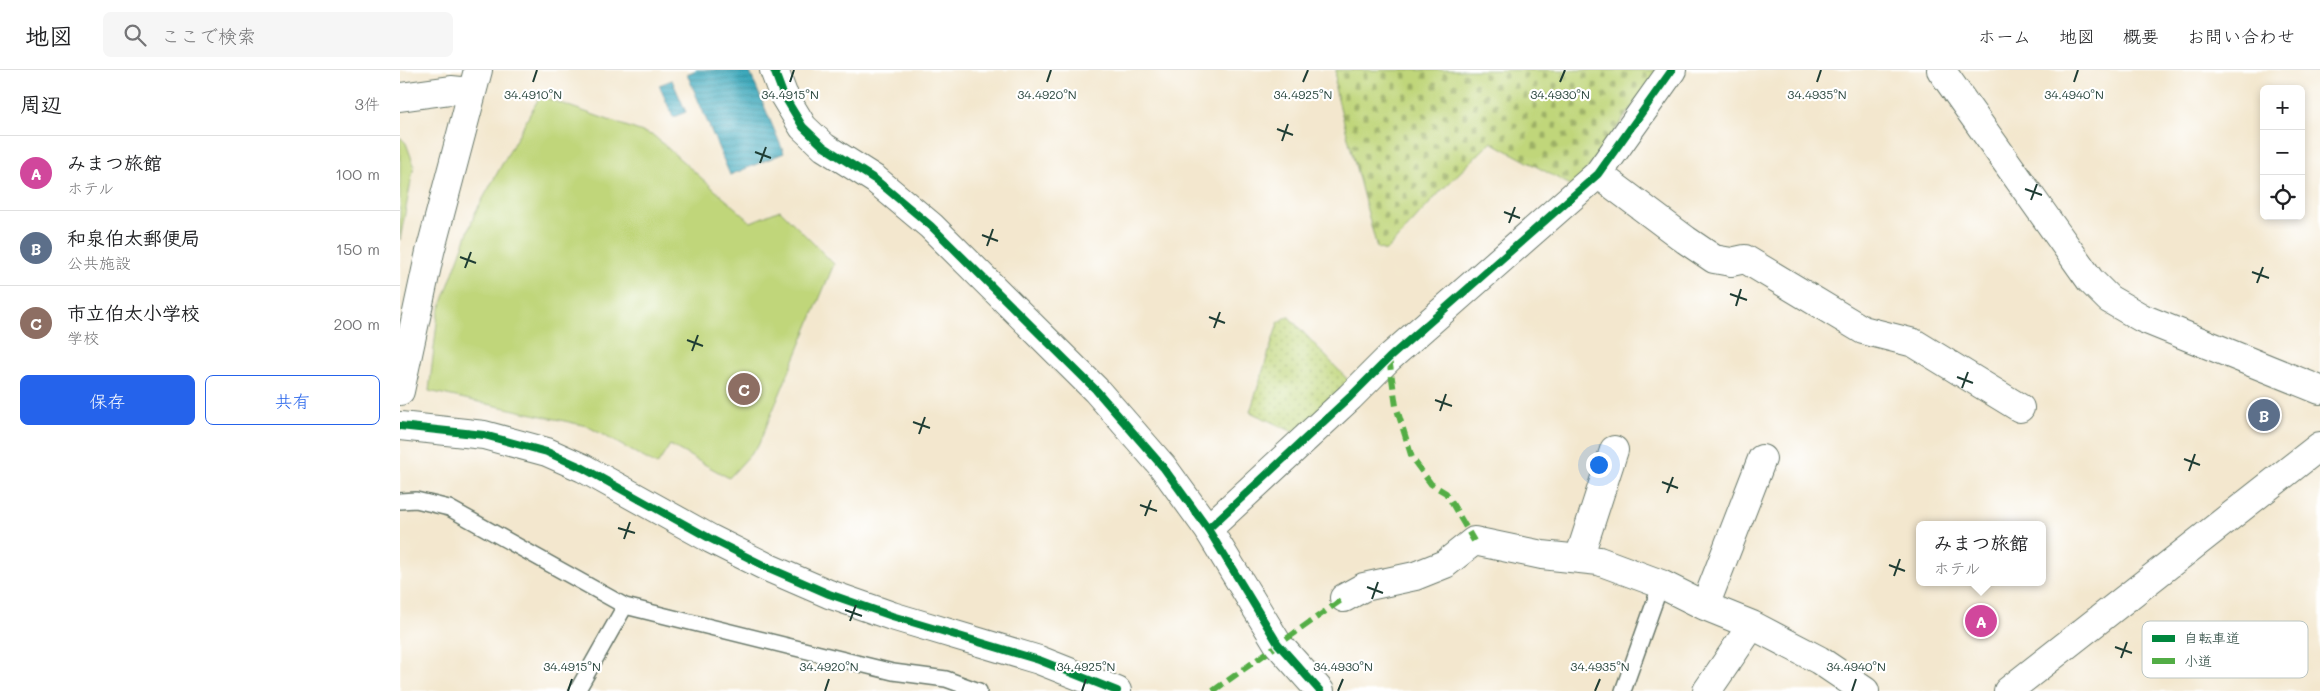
<!DOCTYPE html>
<html lang="ja">
<head>
<meta charset="utf-8">
<style>
	:root { --surface:#fff; --page:#f6f6f6; --text:#202124; --muted:#757577; --line:#e0e0e0; --accent:#2563eb }
	body { margin:0; font-family:Mali,"Klee One",sans-serif; background:var(--page); color:var(--text) }
	.controls { position:absolute; right:15px; top:15px; display:grid; overflow:hidden; border-radius:8px; box-shadow:0 2px 8px #0003 }
	.controls button { width:45px; height:45px; display:grid; place-items:center; padding:0; border:0; border-bottom:1px solid var(--line); background:var(--surface); color:var(--text); font:25px sans-serif }
	.you { position:absolute; left:1198px; top:394px; width:18px; height:18px; margin:-12px; border:4px solid #fff; border-radius:50%; background:#1a73e8; box-shadow:0 0 0 8px #1a73e833 }
	.badge { display:grid; place-items:center; width:32px; height:32px; border-radius:50%; background:var(--accent); color:#fff; font-size:16px; font-weight:700 }
	.pin { position:absolute; translate:-50% -50%; border:2px solid #fff; box-shadow:0 1px 5px #0006 }
	.popup { position:absolute; left:1516px; top:451px; width:130px; height:65px; box-sizing:border-box; display:grid; place-content:center; border-radius:8px; background:var(--surface); filter:drop-shadow(0 1px 4px #0005); font-size:16px; white-space:nowrap; color:var(--muted) }
	.popup b { font-size:19px; color:var(--text) }
	.popup::after { content:''; position:absolute; left:50%; top:100%; margin-left:-10px; border:10px solid transparent; border-top-color:var(--surface) }
	.list { margin:0; padding:0; list-style:none }
	h2 { display:flex; justify-content:space-between; align-items:center; height:65px; margin:0; padding:0 20px; font-size:21px }
	h2 small { font-size:16px; font-weight:400; color:var(--muted) }
	.list li { display:grid; grid-template-columns:32px 1fr auto; gap:15px; align-items:center; box-sizing:border-box; height:75px; padding:0 20px; border-top:1px solid var(--line) }
	.list b { display:block; font-size:19px; white-space:nowrap }
	.list p { margin:0; font-size:16px; white-space:nowrap; color:var(--muted) }
	.list em { font-size:16px; font-style:normal; color:var(--muted) }
	.actions { display:flex; gap:10px; padding:15px 20px }
	.actions a { flex:1; padding:11px 0; border:1px solid var(--accent); border-radius:8px; text-align:center; font-size:18px; color:var(--accent) }
	.actions .main { background:var(--accent); color:#fff }
	.icon { flex:none; width:28px; height:28px; fill:none; stroke:currentColor; stroke-width:2; stroke-linecap:round; stroke-linejoin:round }
	.map { position:relative; flex:none; width:1920px; height:621px; overflow:hidden }
	header { display:flex; align-items:center; gap:30px; box-sizing:border-box; height:70px; padding:0 25px; background:var(--surface); border-bottom:1px solid var(--line) }
	header strong { font-size:24px }
	nav { display:flex; gap:28px; margin-inline-start:auto; font-size:18px }
	.search { width:350px; height:45px; background:var(--page); display:flex; align-items:center; gap:12px; box-sizing:border-box; padding:0 18px; border-radius:8px; color:var(--muted); font-size:19px }
	main { display:flex }
	aside { flex:1; background:var(--surface) }
	.map>svg:first-child { display:block }
	.grass { fill:url(#grass-dots); stroke:#708a57 }
	.cemetery { fill:url(#cemetery-stones); stroke:#708a57 }
	.pitch { fill:#c0d67a; stroke:#708a57 }
	.water { fill:url(#water-rules); stroke:#2e7378 }
	.lines { fill:none; stroke-linecap:round; stroke-linejoin:round }
	.service-casing { stroke:#69786a; stroke-width:18 }
	.minor-casing { stroke:#69786a; stroke-width:30 }
	.tertiary-casing { stroke:#69786a; stroke-width:30 }
	.service { stroke:#fff; stroke-width:15 }
	.minor { stroke:#fff; stroke-width:28 }
	.tertiary { stroke:#fff; stroke-width:28 }
	.quiet { stroke:#52ad45; stroke-width:6; stroke-dasharray:12 6; stroke-linecap:butt }
	.cycleway-casing { stroke:#fff; stroke-width:11 }
	.cycleway { stroke:#00873e; stroke-width:8 }
	.ticks { fill:none; stroke:#1f3d34; stroke-width:2 }
	.key { fill:#fff; stroke:#bcc5c2; stroke-width:1 }
	.key-label { font-size:14px; fill:#1f3d34 }
	.ticks-label { font-size:12px; text-anchor:middle; fill:#1f3d34; stroke:#fff; stroke-width:4.5; stroke-linejoin:round; paint-order:stroke }
</style>
</head>
<body>
<header>
<strong>地図</strong>
<div class="search"><svg class="icon" aria-label="search" viewBox="0 0 24 24"><circle cx="10" cy="10" r="6"/><path d="M15 15l6 6"/></svg>ここで検索</div>
<nav><a>ホーム</a><a>地図</a><a>概要</a><a>お問い合わせ</a></nav>
</header>
<main>
<aside>
<h2>周辺<small>3件</small></h2>
<ul class="list">
<li><span class="badge" style="background:#d1479c">A</span><div><b>みまつ旅館</b><p>ホテル</p></div><em>100 m</em></li>
<li><span class="badge" style="background:#5c6f8a">B</span><div><b>和泉伯太郵便局</b><p>公共施設</p></div><em>150 m</em></li>
<li><span class="badge" style="background:#8d6e63">C</span><div><b>市立伯太小学校</b><p>学校</p></div><em>200 m</em></li>
</ul>
<div class="actions"><a class="main">保存</a><a>共有</a></div>
</aside>
<div class="map">
<svg width="1920" height="621" viewBox="0 0 1920 621">
	<defs>
		<pattern id="grass-dots" width="8" height="8" patternUnits="userSpaceOnUse" patternTransform="scale(1.25)"><rect width="8" height="8" fill="#c0d67a"/><path d="M2 2h.1M6 6h.1" fill="none" stroke="#9baf65" stroke-width="1.8" stroke-linecap="round"/></pattern>
		<pattern id="cemetery-stones" width="16" height="16" patternUnits="userSpaceOnUse" patternTransform="scale(1.25)"><rect width="16" height="16" fill="#c0d67a"/><path d="M2 7V4a2 2 0 0 1 4 0v3zM10 15v-3a2 2 0 0 1 4 0v3z" fill="#9baf65"/></pattern>
		<pattern id="water-rules" width="6" height="5" patternUnits="userSpaceOnUse" patternTransform="scale(1.25)"><rect width="6" height="5" fill="#3ca9bc"/><path d="M0 2.5h6" fill="none" stroke="#328b9a"/></pattern>
	</defs>
	<rect width="100%" height="100%" fill="#fff"/>
	<filter id="ink" filterUnits="userSpaceOnUse"><feTurbulence type="fractalNoise" baseFrequency=".02" numOctaves="2"/><feDisplacementMap in="SourceGraphic" scale="10" xChannelSelector="R" yChannelSelector="G"/><feConvolveMatrix kernelMatrix="1 2 1 2 8 2 1 2 1" color-interpolation-filters="sRGB"/></filter>
	<filter id="wash" filterUnits="userSpaceOnUse"><feTurbulence type="fractalNoise" baseFrequency=".0096" numOctaves="4" result="noise"/><feDisplacementMap in="SourceGraphic" scale="20" xChannelSelector="R" yChannelSelector="G"/><feGaussianBlur stdDeviation="1.12" result="paint"/><feColorMatrix in="noise" values="0 0 0 0 0 0 0 0 0 0 0 0 0 0 0 0 0 1.4 0 .05"/><feComposite in="paint" operator="in"/></filter>
	<g filter="url(#wash)">
		<rect width="100%" height="100%" fill="#f3e7ce"/>
		<!-- grass -->
		<path class="grass" d="M888,246L948,310L902,366L850,342L878,253Z"/>
		<!-- cemetery -->
		<path class="cemetery" d="M936,0H1259L1174,117L1091,72L1041,121L986,181L977,178L935,18Z"/>
		<!-- pitch -->
		<path class="pitch" d="M140,26L254,66L351,152L380,140L434,194L358,376L329,408L270,375L257,395L187,356L29,321L38,244L75,143Z
			M0,67L6,73L14,95L0,170Z"/>
		<!-- water -->
		<path class="water" d="M296,0H349L384,83L330,105L287,4Z
			M272,10L286,42L273,47L259,15Z"/>
	</g>
	<g filter="url(#ink)">
		<g class="lines">
			<defs>
				<path id="service" d="M0,431L16,430L49,438L225,536L493,602L546,609L579,621
					M177,621L225,536
					M1223,621L1261,514"/>
				<path id="minor" d="M374,0L383,24L403,57L424,77L476,110L531,156L696,320L763,397L808,459L878,574L920,621
					M1541,0L1690,210L1709,229L1742,248L1920,320
					M0,27L51,20L71,22
					M1198,104L1286,170L1314,189L1331,192L1345,189L1463,260L1514,273L1620,338
					M0,321L30,182L78,0
					M808,459L950,327L989,288L1198,104L1272,0
					M1179,488L1214,380
					M944,528L964,517L1015,506L1045,494L1074,471L1142,485L1199,491L1261,514L1305,536L1352,555L1419,590L1465,621
					M1305,536L1362,389
					M1307,621L1352,555"/>
				<path id="tertiary" d="M0,356L84,365L147,382L183,398L311,469L369,498L429,524L492,546L639,590L717,621
					M1608,621L1920,376"/>
			</defs>
			<!-- service casing -->
			<use href="#service" class="service-casing"/>
			<!-- minor casing -->
			<use href="#minor" class="minor-casing"/>
			<!-- tertiary casing -->
			<use href="#tertiary" class="tertiary-casing"/>
			<!-- service -->
			<use href="#service" class="service"/>
			<!-- minor -->
			<use href="#minor" class="minor"/>
			<!-- tertiary -->
			<use href="#tertiary" class="tertiary"/>
			<!-- quiet -->
			<path class="quiet" d="M989,288L996,336L1012,388L1031,414L1046,423L1074,471
				M813,621L944,528"/>
			<defs>
				<path id="cycleway" d="M374,0L383,24L403,57L424,77L476,110L531,156L696,320L763,397L808,459L878,574L920,621
					M0,356L84,365L147,382L183,398L311,469L369,498L429,524L492,546L639,590L717,621
					M808,459L950,327L989,288L1198,104L1272,0"/>
			</defs>
			<!-- cycleway casing -->
			<use href="#cycleway" class="cycleway-casing"/>
			<!-- cycleway -->
			<use href="#cycleway" class="cycleway"/>
		</g>
	</g>
	<!-- ticks -->
	<path class="ticks" d="M133,12L137,0M390,12L394,0M647,12L651,0M903,12L908,0M1160,12L1165,0M1417,12L1421,0M1674,12L1678,0M877,59L893,65M882,71L888,54M355,82L371,88M360,93L366,77M1625,119L1642,125M1631,130L1637,114M1104,142L1120,148M1109,153L1115,137M582,165L598,171M587,176L593,159M60,187L76,193M65,198L71,182M1852,202L1869,208M1857,213L1863,197M1330,224L1347,230M1336,236L1341,219M809,247L825,253M814,258L820,242M287,270L303,276M292,281L298,265M1557,307L1573,313M1562,318L1568,302M1035,330L1052,336M1040,341L1046,324M513,352L530,358M519,364L525,347M1784,389L1800,395M1789,401L1795,384M1262,412L1278,418M1267,423L1273,407M740,435L757,441M745,446L751,430M218,458L235,463M224,469L230,452M1489,495L1505,501M1494,506L1500,489M967,517L983,523M972,529L978,512M445,540L462,546M450,551L456,535M1715,577L1732,583M1721,588L1727,572M168,621L172,609M425,621L429,609M682,621L686,609M938,621L943,609M1195,621L1200,609M1452,621L1456,609"/>
	<!-- legend -->
	<rect x="1742" y="551" width="166" height="57" rx="8" class="key"/>
	<rect x="1752" y="565" width="23" height="7" fill="#00873e"/>
	<rect x="1752" y="588" width="23" height="6" fill="#52ad45"/>
	<g class="key-label">
		<text x="1784" y="573">自転車道</text>
		<text x="1784" y="596">小道</text>
	</g>
	<g class="ticks-label">
		<text x="390" y="29">34.4915°N</text>
		<text x="647" y="29">34.4920°N</text>
		<text x="903" y="29">34.4925°N</text>
		<text x="1160" y="29">34.4930°N</text>
		<text x="1417" y="29">34.4935°N</text>
		<text x="133" y="29">34.4910°N</text>
		<text x="1674" y="29">34.4940°N</text>
		<text x="172" y="601">34.4915°N</text>
		<text x="429" y="601">34.4920°N</text>
		<text x="686" y="601">34.4925°N</text>
		<text x="943" y="601">34.4930°N</text>
		<text x="1200" y="601">34.4935°N</text>
		<text x="1456" y="601">34.4940°N</text>
	</g>
</svg>
<div class="controls">
<button>+</button>
<button>−</button>
<button><svg class="icon" aria-label="locate" viewBox="0 0 24 24"><circle cx="12" cy="12" r="6"/><path d="M12 2v4M12 18v4M2 12h4M18 12h4"/></svg></button>
</div>
<div class="you"></div>
<div class="pin badge" style="left:1581px;top:551px;background:#d1479c">A</div>
<div class="popup"><b>みまつ旅館</b>ホテル</div>
<div class="pin badge" style="left:1864px;top:345px;background:#5c6f8a">B</div>
<div class="pin badge" style="left:344px;top:319px;background:#8d6e63">C</div>
</div>
</main>
</body>
</html>
